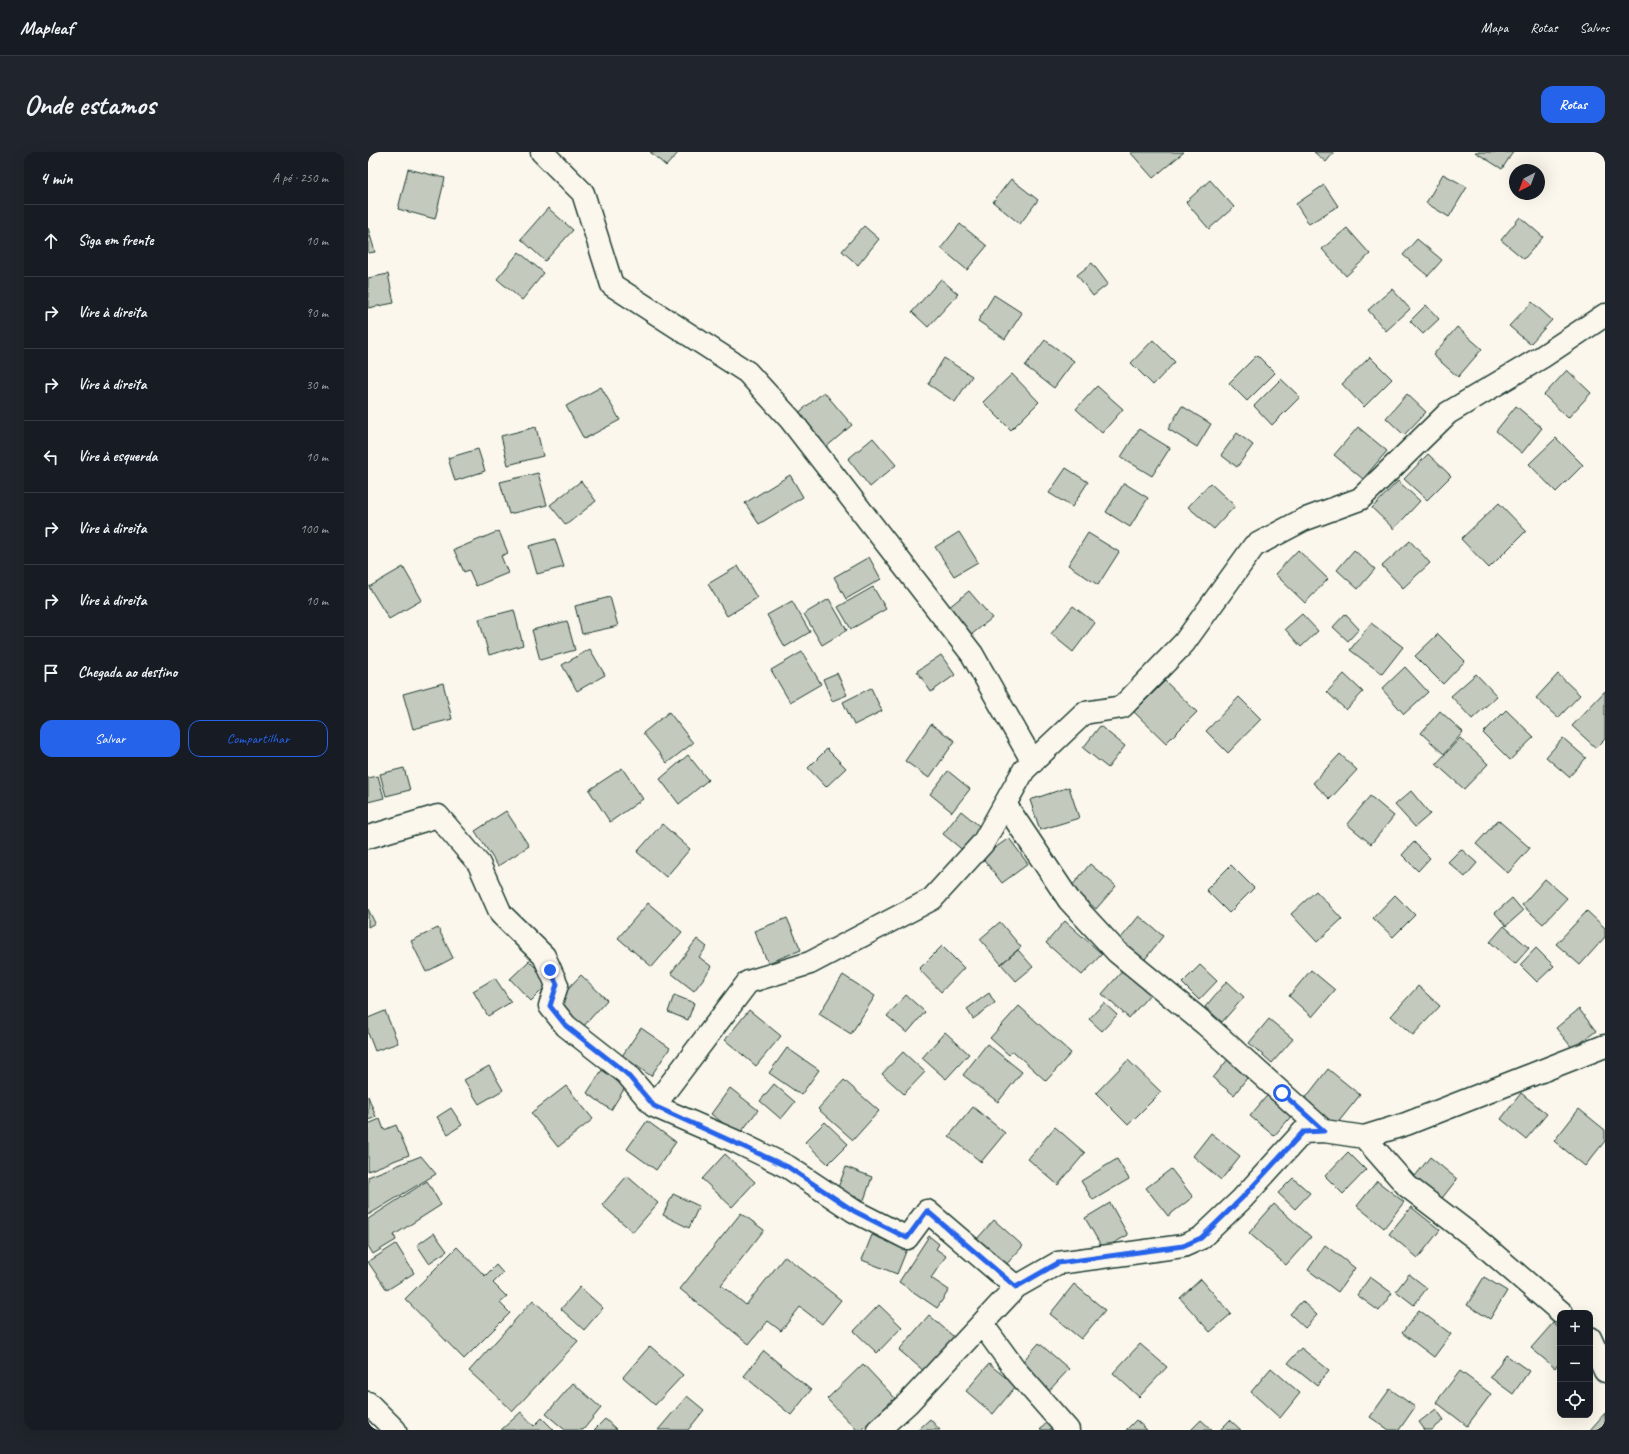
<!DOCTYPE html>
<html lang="pt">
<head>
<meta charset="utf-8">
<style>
	:root { --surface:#171b24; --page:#20242c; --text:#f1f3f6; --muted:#9ea1a6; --line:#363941; --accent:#2563eb }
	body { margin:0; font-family:Caveat,sans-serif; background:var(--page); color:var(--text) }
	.controls { position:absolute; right:12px; bottom:12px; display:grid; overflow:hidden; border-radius:8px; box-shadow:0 4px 16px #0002 }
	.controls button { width:36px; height:36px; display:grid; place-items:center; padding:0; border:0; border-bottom:1px solid var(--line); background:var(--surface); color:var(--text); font:20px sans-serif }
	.compass { position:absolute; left:1141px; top:12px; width:36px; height:36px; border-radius:50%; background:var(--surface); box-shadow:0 4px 16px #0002; rotate:221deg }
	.stop { position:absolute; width:12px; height:12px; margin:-9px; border:3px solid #2563eb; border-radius:50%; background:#fff }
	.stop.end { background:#2563eb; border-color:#fff; box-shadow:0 1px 4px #0008 }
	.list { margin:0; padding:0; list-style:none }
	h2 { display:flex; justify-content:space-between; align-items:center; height:52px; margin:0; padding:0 16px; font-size:17px }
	h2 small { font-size:13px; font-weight:400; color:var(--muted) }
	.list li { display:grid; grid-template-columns:26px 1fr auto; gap:12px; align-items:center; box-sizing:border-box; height:72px; padding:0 16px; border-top:1px solid var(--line) }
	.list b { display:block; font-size:15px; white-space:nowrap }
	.list em { font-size:13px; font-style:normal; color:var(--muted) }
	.actions { display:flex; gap:8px; padding:12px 16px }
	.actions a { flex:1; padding:9px 0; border:1px solid var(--accent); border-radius:12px; text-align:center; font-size:14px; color:var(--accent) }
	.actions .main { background:var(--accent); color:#fff }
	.icon { flex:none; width:22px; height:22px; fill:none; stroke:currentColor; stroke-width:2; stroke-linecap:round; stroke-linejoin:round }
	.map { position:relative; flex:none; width:1237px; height:1278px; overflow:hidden; border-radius:12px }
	header { display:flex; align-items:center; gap:24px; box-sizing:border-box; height:56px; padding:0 20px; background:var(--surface); border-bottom:1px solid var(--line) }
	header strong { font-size:19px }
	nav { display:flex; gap:22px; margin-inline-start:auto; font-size:14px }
	.intro { display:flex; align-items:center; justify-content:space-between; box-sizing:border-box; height:96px; padding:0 24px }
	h1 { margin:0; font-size:28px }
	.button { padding:10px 18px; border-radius:12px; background:var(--accent); color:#fff; font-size:14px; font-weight:700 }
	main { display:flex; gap:24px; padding:0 24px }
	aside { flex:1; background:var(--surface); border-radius:12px; box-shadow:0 4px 16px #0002 }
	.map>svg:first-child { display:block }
	.building { fill:#c4c9be; stroke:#1f3d34 }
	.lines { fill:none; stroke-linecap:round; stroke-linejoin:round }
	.street-casing { stroke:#1f3d34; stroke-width:25 }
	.secondary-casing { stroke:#1f3d34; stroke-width:25 }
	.street { stroke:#fbf7ec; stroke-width:22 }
	.secondary { stroke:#fbf7ec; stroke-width:22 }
	.route { stroke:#2563eb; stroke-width:5 }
</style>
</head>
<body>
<header>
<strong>Mapleaf</strong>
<nav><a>Mapa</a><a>Rotas</a><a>Salvos</a></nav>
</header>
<div class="intro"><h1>Onde estamos</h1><a class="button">Rotas</a></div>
<main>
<aside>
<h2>4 min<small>A pé · 250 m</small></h2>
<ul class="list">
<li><svg class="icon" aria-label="ahead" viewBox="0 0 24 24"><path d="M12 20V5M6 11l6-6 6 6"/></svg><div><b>Siga em frente</b></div><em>10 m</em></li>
<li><svg class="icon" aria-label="right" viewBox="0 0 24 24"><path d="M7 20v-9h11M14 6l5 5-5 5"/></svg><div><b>Vire à direita</b></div><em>90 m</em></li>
<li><svg class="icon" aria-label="right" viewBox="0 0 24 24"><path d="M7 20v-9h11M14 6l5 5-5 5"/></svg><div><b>Vire à direita</b></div><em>30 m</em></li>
<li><svg class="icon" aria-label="left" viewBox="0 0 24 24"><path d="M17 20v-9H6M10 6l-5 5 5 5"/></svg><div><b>Vire à esquerda</b></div><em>10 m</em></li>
<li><svg class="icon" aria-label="right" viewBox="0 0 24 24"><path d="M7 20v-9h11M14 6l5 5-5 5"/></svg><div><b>Vire à direita</b></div><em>100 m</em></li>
<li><svg class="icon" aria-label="right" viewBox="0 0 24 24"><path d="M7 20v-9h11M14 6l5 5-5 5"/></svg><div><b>Vire à direita</b></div><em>10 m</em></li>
<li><svg class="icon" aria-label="arrive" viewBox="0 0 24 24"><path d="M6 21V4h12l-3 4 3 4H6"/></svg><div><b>Chegada ao destino</b></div></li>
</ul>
<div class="actions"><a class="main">Salvar</a><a>Compartilhar</a></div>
</aside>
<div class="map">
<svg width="1237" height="1278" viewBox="0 0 1237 1278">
	<rect width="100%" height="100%" fill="#fbf7ec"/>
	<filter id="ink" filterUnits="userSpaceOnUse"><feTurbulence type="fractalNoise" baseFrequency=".025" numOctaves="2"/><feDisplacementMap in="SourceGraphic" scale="8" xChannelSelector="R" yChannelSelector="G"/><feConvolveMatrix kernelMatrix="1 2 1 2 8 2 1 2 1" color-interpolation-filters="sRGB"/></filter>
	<g filter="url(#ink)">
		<!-- building -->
		<path class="building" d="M282,0H311L298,14Z
			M762,0H816L785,26Z
			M946,0H966L958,10Z
			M1107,0H1145L1134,17Z
			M40,17L77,26L67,67L30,57Z
			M1075,22L1099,35L1081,65L1058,51Z
			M643,27L670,48L652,72L625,50Z
			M842,28L866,55L841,77L818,50Z
			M956,33L970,54L941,72L928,52Z
			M180,56L205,78L177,109L153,87Z
			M1152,65L1175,85L1156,107L1133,88Z
			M592,72L619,94L599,118L573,96Z
			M496,74L511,87L490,113L474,99Z
			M0,76L7,100L0,101Z
			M979,76L1002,102L978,124L954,97Z
			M1049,87L1074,108L1060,124L1035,103Z
			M151,100L176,121L154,148L129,127Z
			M724,111L740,132L725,144L709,123Z
			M20,122L26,151L0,156V126Z
			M573,127L590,142L560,175L544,160Z
			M1024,137L1042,157L1018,179L1000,158Z
			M626,143L654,161L637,187L610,169Z
			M1164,150L1184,168L1162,192L1141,174Z
			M1058,153L1071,167L1055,182L1042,169Z
			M1089,175L1114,197L1090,225L1065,203Z
			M677,188L706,209L686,236L657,214Z
			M785,188L807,210L785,233L763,211Z
			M889,203L907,221L879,249L861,231Z
			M1002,205L1024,227L996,255L974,232Z
			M576,206L604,224L587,250L560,232Z
			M1199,218L1223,241L1200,266L1176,243Z
			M644,222L671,250L643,278L615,250Z
			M913,227L932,245L904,273L886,254Z
			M729,234L755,257L734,281L708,257Z
			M233,235L252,268L216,287L198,254Z
			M456,240L484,273L457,296L429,262Z
			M1039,242L1058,260L1036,283L1018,266Z
			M814,254L843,272L829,295L800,277Z
			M1148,254L1174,276L1154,301L1128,279Z
			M168,275L175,304L140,313L133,284Z
			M990,275L1019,299L995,327L966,303Z
			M771,277L802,296L784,324L753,305Z
			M869,281L885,293L869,315L853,303Z
			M505,286L528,313L502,335L480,307Z
			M1188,286L1215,313L1188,340L1161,312Z
			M110,297L117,319L87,329L80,306Z
			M1060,302L1083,324L1059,348L1036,327Z
			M698,316L720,330L704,355L681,341Z
			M170,321L179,353L141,362L132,330Z
			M422,323L435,345L391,372L377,351Z
			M213,329L228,349L198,373L182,353Z
			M1030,329L1052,349L1026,377L1004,356Z
			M756,331L780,346L762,375L738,360Z
			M842,331L867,354L846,377L820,355Z
			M1131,351L1158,379L1121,416L1093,387Z
			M131,379L140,401L133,404L140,421L108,434L101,418L96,420L86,398Z
			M591,380L610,410L586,424L567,395Z
			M720,381L751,400L730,433L700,413Z
			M187,387L196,415L169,422L161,394Z
			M1042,389L1062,411L1035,436L1014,414Z
			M930,398L960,427L937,451L907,422Z
			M986,398L1007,417L990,437L969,418Z
			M501,405L513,427L478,447L466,425Z
			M370,414L389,446L359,464L340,432Z
			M35,415L54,448L21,467L1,435Z
			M505,435L518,457L483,477L470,455Z
			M601,439L624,466L598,487L575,460Z
			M242,445L250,474L214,482L207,454Z
			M461,447L479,478L454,493L436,462Z
			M424,449L442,480L417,495L399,463Z
			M705,454L727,471L705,500L683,482Z
			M146,458L155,493L121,503L111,467Z
			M934,462L950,479L933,495L917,477Z
			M977,462L991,477L980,489L965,475Z
			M199,469L207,498L172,508L164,478Z
			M1003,471L1035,495L1014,522L982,498Z
			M1070,482L1097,509L1075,532L1047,504Z
			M222,497L237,523L209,539L194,513Z
			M434,500L453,532L422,550L403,518Z
			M573,503L587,523L563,540L549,519Z
			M1037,515L1060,540L1036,562L1014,537Z
			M469,521L479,543L464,549L455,527Z
			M976,522L995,540L978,558L959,540Z
			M1108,522L1129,544L1104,567L1083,544Z
			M1190,522L1212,543L1190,566L1168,546Z
			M797,529L829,560L798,591L766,560Z
			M75,531L84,567L45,577L35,542Z
			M503,536L514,559L486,573L475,550Z
			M1237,539V587L1228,596L1204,574Z
			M871,545L893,567L860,601L838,579Z
			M1138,558L1166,585L1142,608L1115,581Z
			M1072,559L1095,580L1076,602L1053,581Z
			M301,560L325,591L299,611L275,581Z
			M563,572L587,589L561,626L537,609Z
			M732,574L757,594L740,616L715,596Z
			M1092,586L1120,612L1096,637L1068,612Z
			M1195,586L1218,606L1201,625L1178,605Z
			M459,597L478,616L458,635L440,616Z
			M972,602L989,618L962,647L945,631Z
			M320,603L340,628L311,652L292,627Z
			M36,616L42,638L18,644L12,622Z
			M254,616L275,647L242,670L221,638Z
			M580,619L602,637L584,660L562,642Z
			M10,624L16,646L0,650V626Z
			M701,635L711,666L672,678L662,648Z
			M1043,639L1062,662L1047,675L1027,653Z
			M1002,644L1026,664L1003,692L979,672Z
			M138,659L161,694L130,714L107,679Z
			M593,659L615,677L597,700L575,682Z
			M1130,668L1162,696L1140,721L1108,692Z
			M294,672L322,697L298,725L269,700Z
			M641,686L660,712L634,731L614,705Z
			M1046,690L1062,706L1050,719L1034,703Z
			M1093,697L1109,711L1097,725L1080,710Z
			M722,712L748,734L728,757L703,735Z
			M863,713L886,736L861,761L838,738Z
			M1177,727L1199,746L1175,772L1154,753Z
			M948,739L974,767L949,790L923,762Z
			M1027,743L1047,763L1025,785L1005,766Z
			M1144,746L1155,759L1138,774L1127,761Z
			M280,751L314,780L284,815L250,786Z
			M0,757L7,771L0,775Z
			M1219,759L1237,776V785L1212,813L1188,792Z
			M771,764L795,784L774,811L749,791Z
			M419,766L433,798L400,811L386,779Z
			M697,769L734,802L714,823L678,791Z
			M632,770L653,795L633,812L612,787Z
			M1136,774L1161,796L1147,812L1122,790Z
			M70,776L85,806L58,820L43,789Z
			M329,787L339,795L331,805L344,815L326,839L303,821Z
			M574,794L596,816L573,840L551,817Z
			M1168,796L1186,814L1169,830L1152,813Z
			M650,798L665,815L648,829L633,812Z
			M161,809L182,830L163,849L142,827Z
			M832,813L849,829L831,848L814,831Z
			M756,817L783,841L761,866L734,842Z
			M943,818L967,838L944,865L921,844Z
			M213,823L239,848L214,876L186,851Z
			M475,823L507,844L483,882L451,862Z
			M127,826L143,850L120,864L105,839Z
			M859,829L876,845L854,870L837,855Z
			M1050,834L1072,854L1045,883L1023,864Z
			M621,841L627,851L605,867L599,857Z
			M306,843L326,851L320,868L300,860Z
			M538,843L557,860L539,881L519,864Z
			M736,851L749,863L734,879L721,867Z
			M651,854L703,901L678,929L645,899L641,903L622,886Z
			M1211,857L1228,879L1205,897L1188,876Z
			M381,858L413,884L388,914L357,888Z
			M17,859L30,891L7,899L0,881V866Z
			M901,867L925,887L904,911L881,891Z
			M273,876L302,896L283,924L254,904Z
			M577,880L601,902L578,927L554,906Z
			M619,892L654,920L630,950L595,923Z
			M419,896L451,918L433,943L401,921Z
			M535,900L557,920L536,942L514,922Z
			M861,906L882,922L866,943L845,926Z
			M760,908L793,940L760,973L728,941Z
			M121,914L135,938L111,952L96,928Z
			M960,917L992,943L968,973L936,948Z
			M234,918L258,934L243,958L219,941Z
			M476,928L511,959L485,988L450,957Z
			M406,932L427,950L413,967L392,949Z
			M198,934L225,967L190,995L163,961Z
			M362,936L390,958L371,983L343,962Z
			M902,940L926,961L906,984L882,964Z
			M1153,941L1179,962L1158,987L1133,967Z
			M0,944L8,965L0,968Z
			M605,955L637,981L613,1010L581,984Z
			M83,956L94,973L80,982L69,965Z
			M1211,957L1237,978V989L1217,1014L1186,989Z
			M12,967L16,978L28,973L41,1003L0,1019V972Z
			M279,969L308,990L288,1018L259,997Z
			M457,970L480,992L460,1012L437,990Z
			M687,975L717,1001L690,1033L660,1007Z
			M843,981L872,1004L853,1028L825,1004Z
			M980,1000L998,1018L975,1042L957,1024Z
			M357,1002L387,1030L364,1055L334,1027Z
			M53,1004L68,1022L0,1063V1025Z
			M1062,1005L1089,1027L1071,1050L1044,1028Z
			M749,1007L761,1027L725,1048L713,1029Z
			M478,1015L504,1025L496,1048L469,1038Z
			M803,1017L825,1045L800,1064L778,1036Z
			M259,1024L290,1051L265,1080L234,1053Z
			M925,1026L942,1041L927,1057L910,1041Z
			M59,1029L73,1053L26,1083L28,1088L5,1102L0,1094V1067Z
			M1009,1029L1036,1050L1016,1076L989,1054Z
			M305,1042L331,1054L321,1076L295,1063Z
			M742,1051L760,1083L735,1097L717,1066Z
			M906,1052L943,1085L918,1113L881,1081Z
			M1043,1055L1072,1078L1050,1106L1021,1082Z
			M373,1061L396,1078L353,1133L378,1153L417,1104L473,1148L454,1172L432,1155L413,1179L400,1169L381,1192L312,1137Z
			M626,1068L655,1094L636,1115L607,1089Z
			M66,1081L79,1099L61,1111L49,1093Z
			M504,1083L539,1097L529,1122L494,1108Z
			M561,1084L571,1092L568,1097L578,1104L563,1126L581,1138L569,1156L531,1130Z
			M28,1092L46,1121L19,1138L0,1110Z
			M957,1093L987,1116L970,1140L940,1118Z
			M89,1095L117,1124L128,1113L135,1121L125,1131L139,1145L132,1151L142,1161L96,1207L37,1147Z
			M1041,1122L1059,1136L1046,1153L1028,1139Z
			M1002,1125L1024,1141L1011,1159L989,1143Z
			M1116,1125L1139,1139L1122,1167L1099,1153Z
			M833,1127L863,1162L842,1180L812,1146Z
			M706,1132L737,1158L713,1187L682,1162Z
			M212,1135L235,1156L216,1178L193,1157Z
			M165,1148L210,1189L145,1259L101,1219Z
			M934,1149L949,1163L937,1176L922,1162Z
			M511,1153L534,1175L509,1201L486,1179Z
			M1051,1158L1083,1182L1066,1205L1034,1181Z
			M561,1163L586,1185L556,1219L531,1198Z
			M1185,1171L1192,1177V1210L1187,1216L1163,1196Z
			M671,1191L701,1217L678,1242L649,1216Z
			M772,1192L799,1215L771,1245L745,1221Z
			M282,1194L315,1223L287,1253L255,1225Z
			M933,1196L961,1218L949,1234L920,1211Z
			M396,1199L443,1238L423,1263L376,1224Z
			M1138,1203L1161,1219L1145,1242L1122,1225Z
			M495,1212L527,1246L493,1278H489L459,1247Z
			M621,1212L648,1234L625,1262L598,1239Z
			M903,1216L932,1241L912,1266L883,1240Z
			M1092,1219L1123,1242L1099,1274L1068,1250Z
			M205,1231L233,1256L215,1278H197L178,1262Z
			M1022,1237L1047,1255L1031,1278H1021L1002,1265Z
			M319,1244L336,1258L320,1278H290Z
			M1068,1257L1076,1268L1064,1278H1057L1051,1270Z
			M153,1260L166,1274L174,1266L186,1278H133Z
			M1237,1261V1278H1222Z
			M237,1267L249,1278H226Z
			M562,1267L572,1278H550Z
			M681,1268L692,1278H672Z
			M768,1268L779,1278H758Z
			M833,1268L844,1278H823Z
			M862,1268L873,1278H852Z"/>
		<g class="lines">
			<defs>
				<path id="street" d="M174,0L215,41L244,133L379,220L422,267L604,502L665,610
					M637,652L701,748L749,800L837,872L956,979
					M0,685L70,664L111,712L133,762L176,804L189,833L182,854L198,874L258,921L286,954
					M996,985L1038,972L1237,894
					M648,1135L559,1059L539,1086L486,1059L420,1015L369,990L286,954L380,830L442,811L564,747L615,691L656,618L716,561L754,555L816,491L886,394L935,368L992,347L1080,261L1174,205L1237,163
					M614,1172L649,1220L700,1278
					M1222,1186L1237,1219
					M510,1278L540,1251L648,1135L690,1111L815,1094L833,1086L874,1047L935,980L956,979L996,985L1039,1034L1107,1086L1194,1161"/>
				<path id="secondary" d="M0,1251L27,1278"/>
			</defs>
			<!-- street casing -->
			<use href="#street" class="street-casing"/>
			<!-- secondary casing -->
			<use href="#secondary" class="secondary-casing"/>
			<!-- street -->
			<use href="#street" class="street"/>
			<!-- secondary -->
			<use href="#secondary" class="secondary"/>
		</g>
	</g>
	<g class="lines" filter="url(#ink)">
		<!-- route -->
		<path class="route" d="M182,818L189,832L182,854L198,874L258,921L286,954L420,1015L486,1059L539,1086L559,1059L648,1135L690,1111L815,1094L833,1086L874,1046L935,980L956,979L914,941"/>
	</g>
</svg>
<div class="controls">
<button>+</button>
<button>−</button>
<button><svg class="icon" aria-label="locate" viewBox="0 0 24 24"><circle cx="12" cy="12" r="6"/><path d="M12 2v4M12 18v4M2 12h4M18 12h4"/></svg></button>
</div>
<svg class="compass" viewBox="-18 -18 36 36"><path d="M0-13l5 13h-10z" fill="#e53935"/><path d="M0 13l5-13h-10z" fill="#9ea1a6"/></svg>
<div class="stop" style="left:914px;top:941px"></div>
<div class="stop end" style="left:182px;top:818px"></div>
</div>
</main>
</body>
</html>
